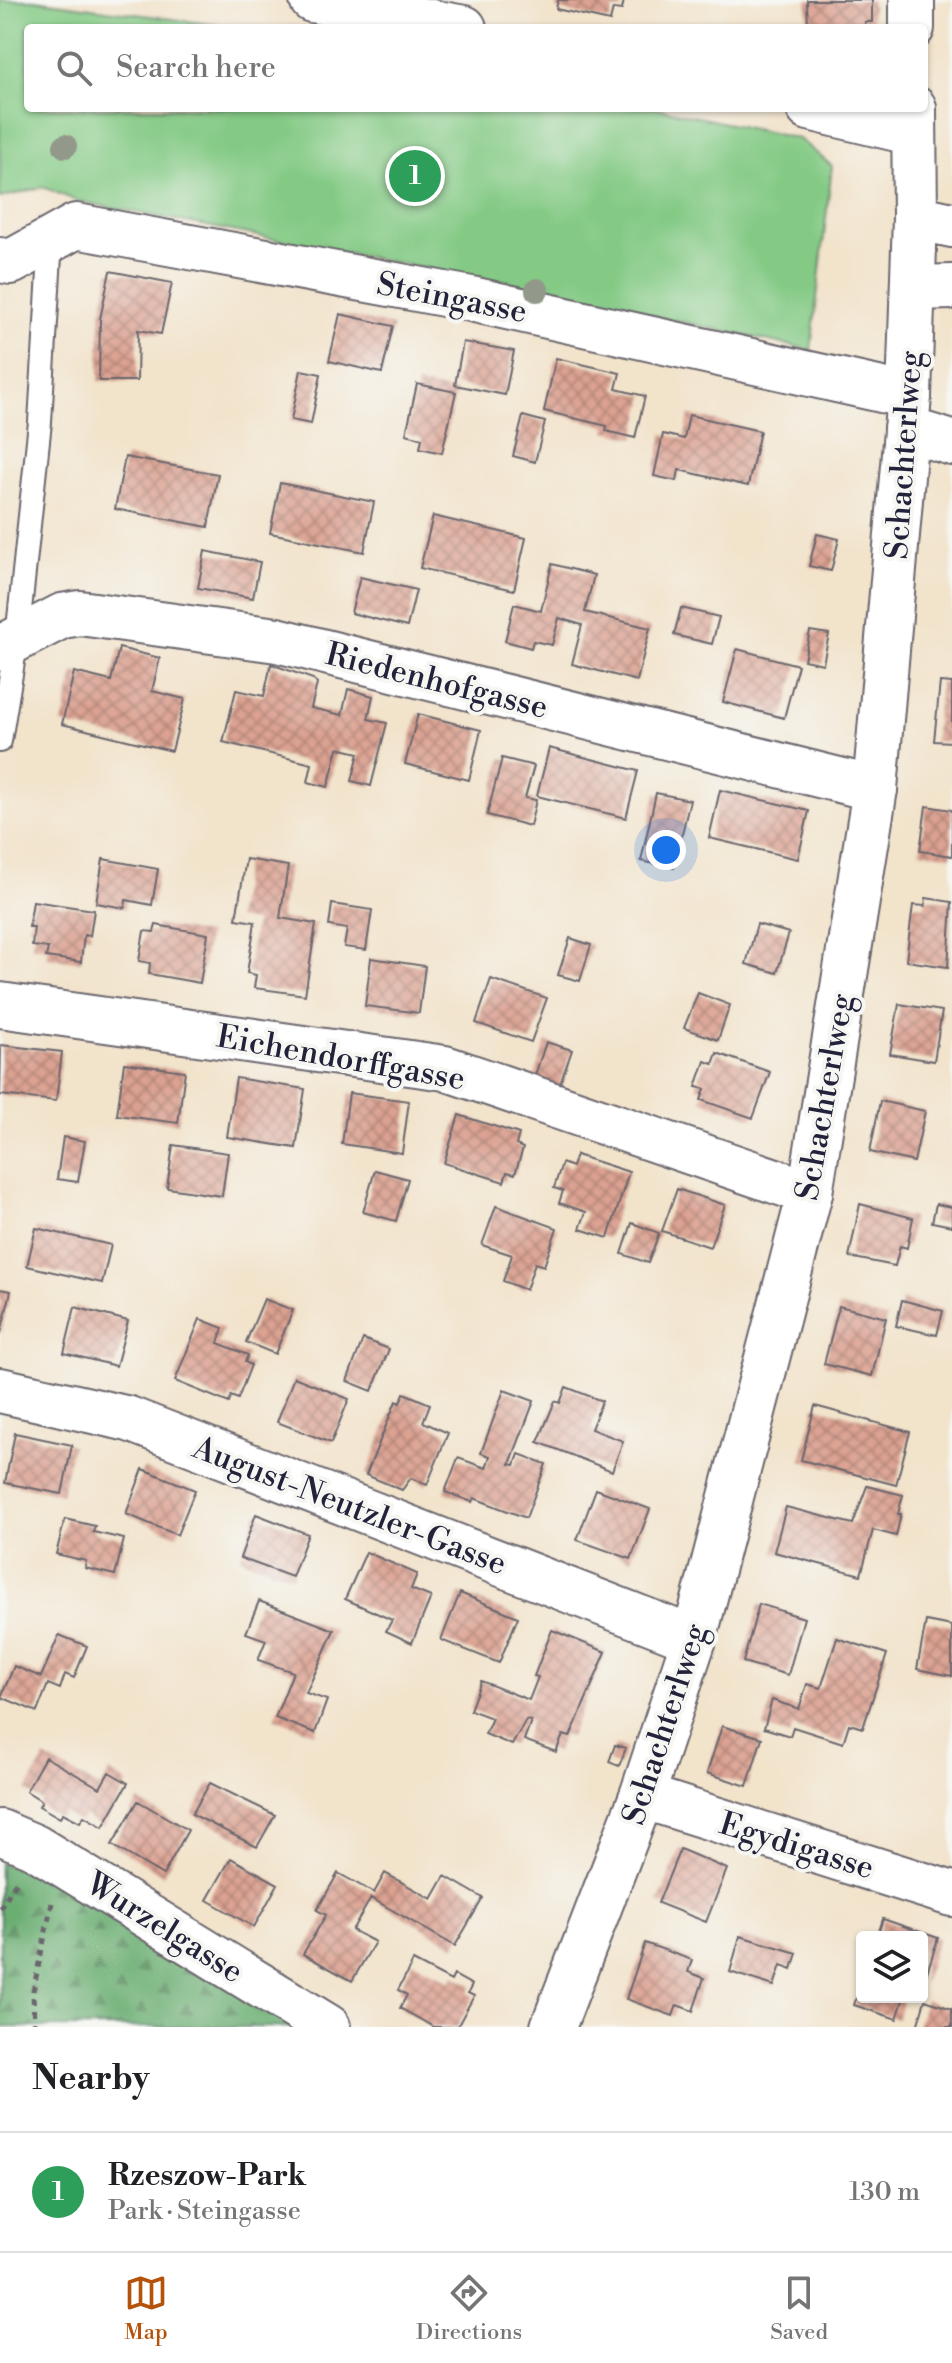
<!DOCTYPE html>
<html lang="en">
<head>
<meta charset="utf-8">
<style>
	:root { --surface:#fff; --page:#f2f2f2; --text:#202124; --muted:#757577; --line:#e0e0e0; --accent:#b45309 }
	body { margin:0; font-family:"Libre Bodoni",serif; background:var(--page); color:var(--text) }
	.controls { position:absolute; right:24px; bottom:24px; display:grid; overflow:hidden; border-radius:8px; box-shadow:0 2px 6px #0004 }
	.controls button { width:72px; height:72px; display:grid; place-items:center; padding:0; border:0; border-bottom:2px solid var(--line); background:var(--surface); color:var(--text); font:40px sans-serif }
	.you { position:absolute; left:666px; top:850px; width:28px; height:28px; margin:-20px; border:6px solid #fff; border-radius:50%; background:#1a73e8; box-shadow:0 0 0 12px #1a73e833 }
	.badge { display:grid; place-items:center; width:52px; height:52px; border-radius:50%; background:var(--accent); color:#fff; font-size:26px; font-weight:700 }
	.pin { position:absolute; translate:-50% -50%; border:4px solid #fff; box-shadow:0 2px 8px #0006 }
	.list { margin:0; padding:0; list-style:none }
	h2 { display:flex; justify-content:space-between; align-items:center; height:104px; margin:0; padding:0 32px; font-size:34px }
	h2 small { font-size:26px; font-weight:400; color:var(--muted) }
	.list li { display:grid; grid-template-columns:52px 1fr auto; gap:24px; align-items:center; box-sizing:border-box; height:120px; padding:0 32px; border-top:2px solid var(--line) }
	.list b { display:block; font-size:30px; white-space:nowrap }
	.list p { margin:0; font-size:26px; white-space:nowrap; color:var(--muted) }
	.list em { font-size:26px; font-style:normal; color:var(--muted) }
	.icon { flex:none; width:44px; height:44px; fill:none; stroke:currentColor; stroke-width:2; stroke-linecap:round; stroke-linejoin:round }
	.map { position:relative; flex:none; width:952px; height:2027px; overflow:hidden }
	.search { position:absolute; background:var(--surface); box-shadow:0 2px 6px #0004; left:24px; right:24px; top:24px; height:88px; display:flex; align-items:center; gap:20px; box-sizing:border-box; padding:0 28px; border-radius:8px; color:var(--muted); font-size:30px }
	.sheet { height:224px; background:var(--surface) }
	nav { display:flex; justify-content:space-around; align-items:center; box-sizing:border-box; height:112px; border-top:2px solid var(--line); background:var(--surface); font-size:22px; color:var(--muted) }
	nav a { display:grid; justify-items:center; gap:4px }
	nav .on { color:var(--accent) }
	.map>svg:first-child { display:block }
	.forest { fill:url(#forest-firs); stroke:#466856; stroke-width:2 }
	.park { fill:#84ca85; stroke:#537660; stroke-width:2 }
	.building { fill:url(#building-cross-hatch) }
	.lines { fill:none; stroke-linecap:round; stroke-linejoin:round }
	.service-casing { stroke:#6b666d; stroke-width:26 }
	.minor-casing { stroke:#6b666d; stroke-width:48 }
	.tertiary-casing { stroke:#6b666d; stroke-width:48 }
	.path { stroke:#6b666d; stroke-width:5; stroke-dasharray:6 6; stroke-linecap:butt }
	.service { stroke:#fff; stroke-width:22 }
	.minor { stroke:#fff; stroke-width:44 }
	.tertiary { stroke:#fff; stroke-width:44 }
	.tree { fill:#92998a }
	.labels { text-anchor:middle; stroke-width:8; stroke-linejoin:round; paint-order:stroke }
	.street-label { font-size:32px; fill:#22223b; stroke:#f6f6f2 }
</style>
</head>
<body>
<div class="map">
<svg width="952" height="2027" viewBox="0 0 952 2027">
	<defs>
		<pattern id="forest-firs" width="22" height="20" patternUnits="userSpaceOnUse" patternTransform="scale(2)"><rect width="22" height="20" fill="#6bae72"/><path d="M5 1l3.5 6h-7zM16 11l3.5 6h-7z" fill="#588d5f"/></pattern>
		<pattern id="building-cross-hatch" width="8" height="8" patternUnits="userSpaceOnUse" patternTransform="scale(2)"><rect width="8" height="8" fill="#dca292"/><path d="M0 0l8 8M0 8l8-8" fill="none" stroke="#b28478"/></pattern>
	</defs>
	<rect width="100%" height="100%" fill="#f6f6f2"/>
	<filter id="ink" filterUnits="userSpaceOnUse"><feTurbulence type="fractalNoise" baseFrequency=".0125" numOctaves="2"/><feDisplacementMap in="SourceGraphic" scale="16" xChannelSelector="R" yChannelSelector="G"/><feConvolveMatrix kernelMatrix="1 2 1 2 8 2 1 2 1" color-interpolation-filters="sRGB"/></filter>
	<filter id="wash" filterUnits="userSpaceOnUse"><feTurbulence type="fractalNoise" baseFrequency=".006" numOctaves="4" result="noise"/><feDisplacementMap in="SourceGraphic" scale="32" xChannelSelector="R" yChannelSelector="G"/><feGaussianBlur stdDeviation="1.8" result="paint"/><feColorMatrix in="noise" values="0 0 0 0 0 0 0 0 0 0 0 0 0 0 0 0 0 1.4 0 .05"/><feComposite in="paint" operator="in"/></filter>
	<g filter="url(#wash)">
		<rect width="100%" height="100%" fill="#f2e3cb"/>
		<!-- forest -->
		<path class="forest" d="M0,1863L57,1882L295,2027H0Z"/>
		<!-- park -->
		<path class="park" d="M0,0H33L239,28H28V108H657L799,139L832,166L811,350L522,287L77,201L43,187L0,198Z"/>
		<g id="blocks">
			<!-- building -->
			<path class="building" d="M558,0H624L622,10L613,9L610,21L556,9Z
				M807,0H872V22H865V28H808Z
				M110,271L172,283L161,334L138,330L137,381H99L100,319Z
				M340,314L393,326L382,373L329,361Z
				M463,342L514,351L505,395L455,385Z
				M556,358L620,373L616,389L645,396L635,438L606,431L607,426L544,411Z
				M301,370L321,374L311,424L291,420Z
				M417,384L456,392L442,453L420,448L422,438L406,434Z
				M689,415L760,431L748,486L679,470L677,481L654,476L663,434L684,439Z
				M523,416L545,422L535,462L513,456Z
				M125,457L218,474L208,527L115,509Z
				M280,483L374,502L364,552L270,533Z
				M433,516L526,538L514,590L420,568Z
				M817,534L839,539L831,571L809,566Z
				M205,551L260,562L253,598L198,588Z
				M552,564L594,575L585,612L650,628L637,681L572,664L582,625L559,618L552,645L533,641L531,648L505,641L514,604L541,611Z
				M360,577L416,590L407,627L351,613Z
				M681,608L719,617L712,644L674,635Z
				M810,631L829,634L823,664L804,660Z
				M119,648L160,658L152,691L185,699L172,751L62,724L74,672L111,681Z
				M737,649L798,665L784,718L723,702Z
				M271,664L313,679L317,684L311,708L342,715L348,689L373,696L368,719L387,723L371,786L352,781L359,753L338,748L328,787L308,782L312,764L223,742L236,690L264,696Z
				M940,682L952,683V742L934,741Z
				M418,714L481,730L469,780L405,764Z
				M549,748L638,771L626,818L537,796Z
				M502,758L534,766L525,798L536,800L530,826L487,815Z
				M720,790L809,811L798,859L709,838Z
				M656,793L690,800L674,868L641,861Z
				M926,806L952,810V856L920,851Z
				M103,859L158,869L152,905L126,900L125,908L96,903Z
				M246,859L288,866L280,918L316,924L305,995L254,988L256,975L247,973L255,922L236,919Z
				M926,898L952,902L948,967L906,961L913,905L925,906Z
				M33,901L94,910L90,936L84,935L81,962L46,957L48,948L32,946L34,927H29Z
				M332,904L372,910L366,950L344,947L347,929L329,926Z
				M757,924L789,933L777,973L746,964Z
				M156,925L208,934L200,983L149,974L150,963L139,961L144,931L154,932Z
				M570,938L591,945L580,981L558,975Z
				M371,958L425,966L419,1013L365,1006Z
				M491,979L547,998L531,1042L476,1023Z
				M698,993L730,1005L718,1040L684,1028Z
				M899,1004L942,1011L934,1061L890,1054Z
				M546,1042L572,1050L559,1087L534,1078Z
				M1,1045L62,1052L56,1101L0,1095Z
				M717,1053L770,1072L753,1118L701,1100L705,1089L696,1087L705,1061L713,1064Z
				M124,1063L185,1071L178,1123L117,1115Z
				M236,1078L305,1089L296,1148L227,1137Z
				M349,1093L409,1101L402,1153L342,1144Z
				M880,1101L925,1111L914,1162L870,1152Z
				M459,1115L519,1134L516,1145L523,1148L515,1174L507,1172L504,1182L444,1163Z
				M63,1137L85,1141L78,1182L57,1179Z
				M173,1145L228,1153L222,1196L167,1188Z
				M576,1155L629,1172L608,1238L580,1229L586,1212L559,1203L563,1191L554,1188L562,1163L572,1167Z
				M375,1170L408,1179L396,1221L363,1212Z
				M677,1189L725,1205L710,1247L662,1231Z
				M860,1204L913,1218L907,1248L900,1246L895,1266L849,1257Z
				M936,1204L952,1207V1226L932,1222Z
				M496,1206L557,1228L544,1266L535,1263L526,1290L503,1281L512,1255L482,1245Z
				M632,1223L659,1233L648,1263L622,1254Z
				M36,1228L111,1245L102,1283L27,1266Z
				M0,1289L11,1291L1,1333H0Z
				M264,1299L293,1310L275,1354L246,1342Z
				M902,1300L943,1311L937,1335L896,1326Z
				M839,1306L886,1318L872,1376L824,1364Z
				M75,1307L128,1321L116,1366L64,1353Z
				M200,1319L223,1328L218,1343L248,1355L245,1362L251,1365L238,1399L231,1396L229,1403L175,1381Z
				M363,1339L389,1349L372,1391L347,1381Z
				M294,1377L349,1399L331,1443L277,1422Z
				M566,1387L602,1401L591,1429L623,1441L612,1471L538,1442L555,1401L560,1403Z
				M504,1390L534,1401L510,1464L515,1465L519,1454L546,1464L526,1518L474,1498L472,1502L445,1492L458,1458L486,1468L490,1456L481,1453Z
				M404,1393L430,1404L423,1422L448,1433L427,1485L411,1478L402,1490L366,1475L396,1401L400,1403Z
				M815,1406L910,1432L896,1485L801,1460Z
				M15,1433L72,1445L62,1494L5,1483Z
				M143,1469L195,1490L177,1535L126,1514Z
				M867,1486L903,1495L898,1514H901L896,1536L873,1530L861,1575L774,1552L786,1507L853,1524Z
				M596,1489L650,1509L631,1559L577,1540Z
				M256,1514L308,1534L292,1577L240,1558Z
				M65,1519L95,1526L93,1532L124,1539L115,1575L85,1568L86,1561L56,1554Z
				M366,1552L417,1574L411,1589L431,1597L412,1643L386,1631L392,1620L345,1599Z
				M460,1593L518,1617L499,1663L441,1640Z
				M259,1601L334,1630L306,1693L327,1700L315,1733L275,1718L293,1672L258,1660L266,1640L246,1633Z
				M759,1604L804,1618L788,1675L743,1662Z
				M926,1621L952,1626V1676L917,1669Z
				M552,1630L606,1652L570,1737L563,1735L556,1752L524,1740L531,1721L526,1720L512,1745L485,1734L492,1718L470,1710L481,1681L529,1700L538,1677L534,1676Z
				M59,1635L87,1646L74,1678L65,1674L60,1689L48,1684L37,1712L1,1697L14,1666L41,1677Z
				M837,1638L887,1654L863,1728L849,1724L843,1743L793,1727L790,1736L764,1728L772,1700L799,1709L807,1684L821,1688Z
				M722,1726L762,1738L747,1786L707,1773Z
				M615,1745L626,1748L619,1766L609,1762Z
				M45,1757L100,1788L109,1772L128,1783L103,1827L84,1816L80,1822L63,1813L60,1818L39,1806L42,1801L26,1791Z
				M210,1783L275,1815L257,1847L192,1814Z
				M138,1801L188,1830L163,1875L112,1845Z
				M680,1849L727,1869L706,1922L658,1903Z
				M231,1858L278,1884L254,1927L207,1900Z
				M338,1873L374,1893L385,1873L432,1899L445,1876L483,1898L455,1946L371,1898L352,1930L375,1942L352,1981L303,1954L326,1915L317,1910Z
				M883,1919L938,1938L923,1985L922,1937H877Z
				M740,1936L797,1953L792,1969L781,1965L774,1986L730,1972Z
				M645,1943L692,1960L688,1972L704,1978L693,2011L677,2005L673,2016L626,1999Z
				M413,1961L451,1981L454,1975L472,1985L468,1993L474,1996L457,2027H434L400,2008L407,1995L398,1990Z
				M861,1983L862,1997H904L897,2019L854,2005Z
				M925,2000L952,2009V2027H917Z"/>
		</g>
	</g>
	<g filter="url(#ink)">
		<use href="#blocks" fill-opacity="0" stroke="#6b666d" stroke-width="2"/>
		<g class="lines">
			<defs>
				<path id="service" d="M0,741L17,638L40,422L51,239"/>
				<path id="minor" d="M312,0L464,28
					M809,108L914,133
					M915,217L952,225
					M0,260L11,262L76,226L471,299L909,396
					M913,288L952,287
					M906,429L952,443
					M0,648L62,616L80,613L277,640L875,789
					M0,1005L445,1068L810,1193
					M0,1390L129,1419L694,1639
					M642,1796L952,1894
					M0,1832L35,1847L328,2027"/>
				<path id="tertiary" d="M912,0V28
					M553,2027L642,1796L694,1639L810,1193L875,789L909,396L915,217L914,108"/>
			</defs>
			<!-- service casing -->
			<use href="#service" class="service-casing"/>
			<!-- minor casing -->
			<use href="#minor" class="minor-casing"/>
			<!-- tertiary casing -->
			<use href="#tertiary" class="tertiary-casing"/>
			<!-- path -->
			<path class="path" d="M0,1908L17,1881
				M34,2027L33,1991L52,1903"/>
			<!-- service -->
			<use href="#service" class="service"/>
			<!-- minor -->
			<use href="#minor" class="minor"/>
			<!-- tertiary -->
			<use href="#tertiary" class="tertiary"/>
		</g>
		<!-- trees -->
		<g class="tree">
			<circle cx="65" cy="146" r="12"/>
			<circle cx="537" cy="290" r="12"/>
		</g>
	</g>
	<g class="labels">
		<!-- street labels -->
		<g class="street-label">
			<text transform="translate(452 297) rotate(11)" y="11">Steingasse</text>
			<text transform="translate(903 455) rotate(-86)" y="11">Schachterlweg</text>
			<text transform="translate(437 680) rotate(14)" y="11">Riedenhofgasse</text>
			<text transform="translate(341 1057) rotate(10)" y="11">Eichendorffgasse</text>
			<text transform="translate(824 1097) rotate(-80)" y="11">Schachterlweg</text>
			<text transform="translate(350 1505) rotate(21)" y="11">August-Neutzler-Gasse</text>
			<text transform="translate(664 1724) rotate(-72)" y="11">Schachterlweg</text>
			<text transform="translate(797 1845) rotate(17)" y="11">Egydigasse</text>
			<text transform="translate(165 1927) rotate(32)" y="11">Wurzelgasse</text>
		</g>
	</g>
</svg>
<div class="controls">
<button><svg class="icon" aria-label="layers" viewBox="0 0 24 24"><path d="M12 4l9 5-9 5-9-5zM3 14l9 5 9-5"/></svg></button>
</div>
<div class="you"></div>
<div class="pin badge" style="left:415px;top:176px;background:#2e9e5b">1</div>
<div class="search"><svg class="icon" aria-label="search" viewBox="0 0 24 24"><circle cx="10" cy="10" r="6"/><path d="M15 15l6 6"/></svg>Search here</div>
</div>
<section class="sheet">
<h2>Nearby<small></small></h2>
<ul class="list">
<li><span class="badge" style="background:#2e9e5b">1</span><div><b>Rzeszow-Park</b><p>Park · Steingasse</p></div><em>130 m</em></li>
</ul>
</section>
<nav>
<a class="on"><svg class="icon" aria-label="map" viewBox="0 0 24 24"><path d="M3 6l6-2 6 2 6-2v14l-6 2-6-2-6 2zM9 4v14M15 6v14"/></svg>Map</a>
<a><svg class="icon" aria-label="directions" viewBox="0 0 24 24"><path d="M12 3l9 9-9 9-9-9zM9 14v-3h6M13 9l2 2-2 2"/></svg>Directions</a>
<a><svg class="icon" aria-label="saved" viewBox="0 0 24 24"><path d="M7 4h10v16l-5-4-5 4z"/></svg>Saved</a>
</nav>
</body>
</html>
